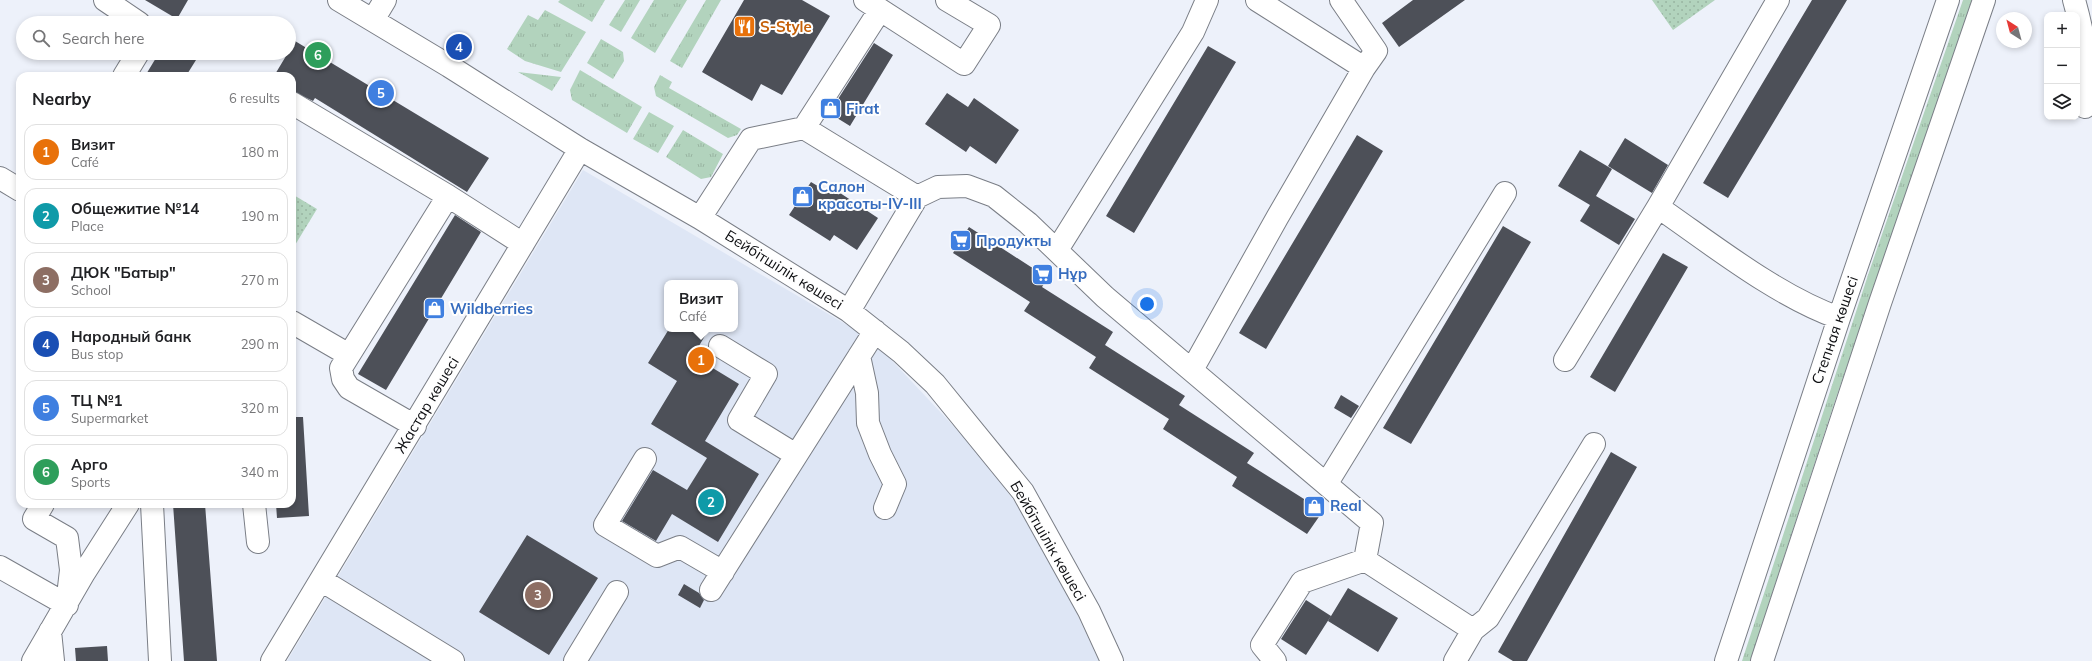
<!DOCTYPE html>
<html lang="en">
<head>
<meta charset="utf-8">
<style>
	:root { --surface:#fff; --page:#f6f6f6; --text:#202124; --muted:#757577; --line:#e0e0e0; --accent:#111827 }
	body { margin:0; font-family:Mulish,sans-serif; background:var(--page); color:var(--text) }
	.controls { position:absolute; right:12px; top:12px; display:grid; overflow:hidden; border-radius:8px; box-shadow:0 2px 6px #0003 }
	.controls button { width:36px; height:36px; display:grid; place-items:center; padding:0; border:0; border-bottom:1px solid var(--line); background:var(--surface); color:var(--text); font:20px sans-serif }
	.compass { position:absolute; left:1996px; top:12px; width:36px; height:36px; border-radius:50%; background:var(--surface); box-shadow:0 2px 6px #0003; rotate:324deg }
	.you { position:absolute; left:1147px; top:304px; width:14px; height:14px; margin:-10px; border:3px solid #fff; border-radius:50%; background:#1a73e8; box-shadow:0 0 0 6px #1a73e833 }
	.badge { display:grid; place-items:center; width:26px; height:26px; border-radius:50%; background:var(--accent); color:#fff; font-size:13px; font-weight:700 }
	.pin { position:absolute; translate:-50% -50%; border:2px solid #fff; box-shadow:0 1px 4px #0006 }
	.popup { position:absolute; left:664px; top:280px; width:74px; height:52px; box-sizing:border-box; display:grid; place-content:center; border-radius:8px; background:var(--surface); filter:drop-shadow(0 1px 3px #0005); font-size:13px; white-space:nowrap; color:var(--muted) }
	.popup b { font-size:15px; color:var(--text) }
	.popup::after { content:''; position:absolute; left:50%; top:100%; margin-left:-8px; border:8px solid transparent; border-top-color:var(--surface) }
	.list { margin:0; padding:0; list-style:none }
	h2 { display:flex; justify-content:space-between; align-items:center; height:52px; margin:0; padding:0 16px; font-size:17px }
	h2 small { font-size:13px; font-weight:400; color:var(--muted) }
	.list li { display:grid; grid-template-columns:26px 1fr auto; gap:12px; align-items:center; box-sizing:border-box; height:56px; margin:0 8px 8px; padding:0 8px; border:1px solid var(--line); border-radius:12px }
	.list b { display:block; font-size:15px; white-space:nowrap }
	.list p { margin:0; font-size:13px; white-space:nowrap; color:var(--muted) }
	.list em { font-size:13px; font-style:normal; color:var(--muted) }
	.icon { flex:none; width:22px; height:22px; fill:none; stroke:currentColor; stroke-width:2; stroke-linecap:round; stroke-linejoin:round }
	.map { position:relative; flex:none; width:2092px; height:661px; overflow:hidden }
	.search { position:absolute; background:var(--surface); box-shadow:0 2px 6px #0003; left:16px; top:16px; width:280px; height:44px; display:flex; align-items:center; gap:10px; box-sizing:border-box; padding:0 14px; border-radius:22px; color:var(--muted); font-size:15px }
	.panel { position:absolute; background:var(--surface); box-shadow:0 2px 6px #0003; left:16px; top:72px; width:280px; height:436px; border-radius:12px }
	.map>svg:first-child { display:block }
	.built { fill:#dee6f5; fill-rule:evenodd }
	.grass { fill:url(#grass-tufts) }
	.park { fill:url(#park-dots) }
	.building { fill:#4d5058 }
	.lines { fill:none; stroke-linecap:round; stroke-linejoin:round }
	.minor-casing { stroke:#7a7e86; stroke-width:24 }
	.minor { stroke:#fff; stroke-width:22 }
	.labels { text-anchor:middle; stroke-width:4; stroke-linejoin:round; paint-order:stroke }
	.food-label { font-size:15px; font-weight:bold; fill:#c56008; stroke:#fefefe; text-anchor:start }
	.shop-label { font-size:15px; font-weight:bold; fill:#366cbe; stroke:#fefefe; text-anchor:start }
	.street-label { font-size:15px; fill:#0b0c0f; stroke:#fefefe }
</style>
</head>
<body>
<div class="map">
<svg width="2092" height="661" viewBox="0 0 2092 661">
	<defs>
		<pattern id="grass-tufts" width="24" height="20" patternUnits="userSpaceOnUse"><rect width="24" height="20" fill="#b2d3bd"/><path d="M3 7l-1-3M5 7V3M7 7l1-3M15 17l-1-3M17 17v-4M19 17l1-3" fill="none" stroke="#98b4a1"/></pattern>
		<pattern id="park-dots" width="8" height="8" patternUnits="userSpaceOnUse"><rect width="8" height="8" fill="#b2d3bd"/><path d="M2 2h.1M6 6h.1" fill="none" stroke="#98b4a1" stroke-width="1.8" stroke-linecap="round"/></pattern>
	</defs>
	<rect width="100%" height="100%" fill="#edf1fa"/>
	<!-- built -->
	<path class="built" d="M583,170L859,332L881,349L977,451L1014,501L1048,553L1099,661H287ZM667,283H735V329H667Z"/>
	<!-- grass -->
	<path class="grass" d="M560,0H605L592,22L558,2Z
		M625,0H640L621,32L609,25Z
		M654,0H687L655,53L631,38Z
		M706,0H721L682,68L670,61Z
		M1963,0H1972L1835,401L1750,661H1742L1869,272Z
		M545,10L586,32L561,72L525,61L507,49L528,15L538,20Z
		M601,39L623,52L624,61L613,79L587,63Z
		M580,70L642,107L627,133L572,100L570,90Z
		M518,72L561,77L552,91Z
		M660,75L672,82L669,88L741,129L737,135L728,138L656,96L654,87Z
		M649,112L674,126L658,153L633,139Z
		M683,130L723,154L711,177L701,179L666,157Z"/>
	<!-- park -->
	<path class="park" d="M1652,0H1715L1673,30Z
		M292,194L317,209L292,250Z"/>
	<!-- building -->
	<path class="building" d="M145,0H188L177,19Z
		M744,0H802L830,16L782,95L761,84L752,101L702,72Z
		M1413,0H1465L1399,47L1382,23Z
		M1812,0H1847L1728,198L1703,183Z
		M295,41L489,158L467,192L315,98L313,101L292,91V76H274Z
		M874,43L893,55L850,126L829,113Z
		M1208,46L1236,62L1134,233L1106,216Z
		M159,53H184L196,60L186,76H145Z
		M947,93L968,107L974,98L1019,130L996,164L970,146L966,152L925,124Z
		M1357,135L1383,151L1266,349L1239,333Z
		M1625,138L1668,165L1652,193L1608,166Z
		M1580,150L1612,169L1596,196L1635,219L1619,245L1580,221L1590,205L1558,186Z
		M811,182L831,194L834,189L878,218L857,250L834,235L830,241L789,215Z
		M455,215L481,232L386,390L358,374Z
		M1503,226L1531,242L1411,444L1383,428Z
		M969,227L1048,278L1042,287L1113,332L1105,345L1185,396L1179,405L1254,453L1247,463L1323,511L1307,534L1232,486L1237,477L1163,429L1169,419L1089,368L1096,357L1024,311L1030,302L953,253Z
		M1663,253L1688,267L1615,392L1590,377Z
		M669,329H709L693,356L739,384L705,441L759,474L718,542L672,514L656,541L622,521L653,470L687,490L707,458L651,424L677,381L648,363Z
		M1341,395L1359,406L1351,418L1334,408Z
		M292,417H303L309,516L277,518L276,504H292Z
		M1611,452L1637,467L1527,661H1513L1498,652Z
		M173,504H205L217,661H184Z
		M527,535L598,578L549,655L479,612Z
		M684,584L699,593L704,600L700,608L678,595Z
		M1348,588L1398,618L1378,652L1328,621Z
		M1306,600L1331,616L1306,655L1281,639Z
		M107,646L108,661H76L75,648Z"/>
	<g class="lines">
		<defs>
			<path id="minor" d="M105,0L139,23
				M339,0L449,66L580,149L700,218L849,311L901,352L935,384L1023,492L1089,611L1112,661
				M865,0L964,64L989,25L947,0
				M1341,0L1376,51L1364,68
				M2074,0C2085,39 2089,66 2085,107
				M373,20L385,0
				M124,76L138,53
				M292,103L448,196L523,244
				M804,128L880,10
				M0,178L20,190
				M1658,207C1713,245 1777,296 1839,318
				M700,218L751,139L804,128L917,197L938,187L967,186L994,196L1028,223L1105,297L1372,523L1365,560L1473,630
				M1057,250L1193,32L1207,0
				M849,311L917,197
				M292,322L349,355
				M720,346L766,374L739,420L796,455
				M859,356L867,393L868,423L880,454L895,484L885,508
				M1565,360L1658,207L1778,0
				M1192,370L1277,218L1364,68L1257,0
				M415,426L349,388L343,379L341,368L448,196
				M645,459L605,525L657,556L680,547L723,572
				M1327,483L1505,193
				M152,504L160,661
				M254,504L258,542
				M0,567L67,605L71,570L67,538L34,519L43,504
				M321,580L453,661
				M711,590L875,331
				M50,631L53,661
				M33,661L84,573L128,504
				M272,661L580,149
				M575,661L617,592
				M1275,661L1262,645L1302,582L1365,560
				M1455,661L1473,630L1488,618L1594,444
				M1726,661L1839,318L1948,0
				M1762,661L1880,303L1984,0"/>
		</defs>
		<!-- minor casing -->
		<use href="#minor" class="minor-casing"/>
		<!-- minor -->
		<use href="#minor" class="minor"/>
	</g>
	<!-- icons -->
	<defs>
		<symbol id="restaurant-square" viewBox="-11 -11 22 22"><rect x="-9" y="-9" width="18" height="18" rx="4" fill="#e8710a" stroke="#fefefe"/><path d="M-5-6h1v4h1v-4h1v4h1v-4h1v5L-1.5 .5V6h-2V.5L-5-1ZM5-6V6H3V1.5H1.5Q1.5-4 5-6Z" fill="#fff"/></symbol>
		<symbol id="shop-square" viewBox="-11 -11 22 22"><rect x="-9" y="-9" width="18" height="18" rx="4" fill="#3f7fe0" stroke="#fefefe"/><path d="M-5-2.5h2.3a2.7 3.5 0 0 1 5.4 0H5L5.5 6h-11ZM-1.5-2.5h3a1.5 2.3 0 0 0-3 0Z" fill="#fff"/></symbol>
		<symbol id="supermarket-square" viewBox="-11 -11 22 22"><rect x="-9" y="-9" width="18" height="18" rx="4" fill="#3f7fe0" stroke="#fefefe"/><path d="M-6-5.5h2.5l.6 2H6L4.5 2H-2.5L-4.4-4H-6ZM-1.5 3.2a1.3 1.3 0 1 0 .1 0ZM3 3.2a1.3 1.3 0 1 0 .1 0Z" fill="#fff"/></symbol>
	</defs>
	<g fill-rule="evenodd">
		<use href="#restaurant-square" x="732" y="14" width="25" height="25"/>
		<use href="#shop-square" x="818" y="96" width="25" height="25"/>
		<use href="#shop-square" x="790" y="184" width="25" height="25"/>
		<use href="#supermarket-square" x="948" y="228" width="25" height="25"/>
		<use href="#supermarket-square" x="1030" y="262" width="25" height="25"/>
		<use href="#shop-square" x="422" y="296" width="25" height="25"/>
		<use href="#shop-square" x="1302" y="494" width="25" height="25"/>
	</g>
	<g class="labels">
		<!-- food labels -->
		<g class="food-label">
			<text x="760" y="32">S-Style</text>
		</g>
		<!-- shop labels -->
		<g class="shop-label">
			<text x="846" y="114">Firat</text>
			<text x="818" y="192">Салон<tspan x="818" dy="17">красоты-IV-III</tspan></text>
			<text x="976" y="246">Продукты</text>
			<text x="1058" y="279">Нұр</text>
			<text x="450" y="314">Wildberries</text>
			<text x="1330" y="511">Real</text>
		</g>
		<!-- street labels -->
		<g class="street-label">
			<text transform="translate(784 270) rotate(32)" y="5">Бейбітшілік көшесі</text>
			<text transform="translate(1835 330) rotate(-71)" y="5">Степная көшесі</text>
			<text transform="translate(427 405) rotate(-59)" y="5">Жастар көшесі</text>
			<text transform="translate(1048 541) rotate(60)" y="5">Бейбітшілік көшесі</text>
		</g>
	</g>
</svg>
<div class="controls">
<button>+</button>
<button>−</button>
<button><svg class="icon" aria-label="layers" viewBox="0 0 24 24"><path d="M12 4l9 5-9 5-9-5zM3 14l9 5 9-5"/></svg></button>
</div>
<svg class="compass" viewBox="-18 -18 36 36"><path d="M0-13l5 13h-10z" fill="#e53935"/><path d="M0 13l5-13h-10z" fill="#757577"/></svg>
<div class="you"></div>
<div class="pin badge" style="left:701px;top:360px;background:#e8710a">1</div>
<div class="popup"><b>Визит</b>Café</div>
<div class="pin badge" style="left:711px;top:502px;background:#0f9aa8">2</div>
<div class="pin badge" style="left:538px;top:595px;background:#8d6e63">3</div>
<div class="pin badge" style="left:459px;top:47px;background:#1a4fb4">4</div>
<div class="pin badge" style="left:381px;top:93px;background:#3f7fe0">5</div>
<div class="pin badge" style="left:318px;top:55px;background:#2e9e5b">6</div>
<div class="search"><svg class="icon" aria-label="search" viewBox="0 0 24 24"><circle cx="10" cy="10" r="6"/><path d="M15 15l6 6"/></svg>Search here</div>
<section class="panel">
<h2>Nearby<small>6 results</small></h2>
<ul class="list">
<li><span class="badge" style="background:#e8710a">1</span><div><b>Визит</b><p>Café</p></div><em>180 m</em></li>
<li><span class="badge" style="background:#0f9aa8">2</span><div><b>Общежитие №14</b><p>Place</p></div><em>190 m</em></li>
<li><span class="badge" style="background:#8d6e63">3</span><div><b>ДЮК &quot;Батыр&quot;</b><p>School</p></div><em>270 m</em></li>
<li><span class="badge" style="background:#1a4fb4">4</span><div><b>Народный банк</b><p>Bus stop</p></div><em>290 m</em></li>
<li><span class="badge" style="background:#3f7fe0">5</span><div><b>ТЦ №1</b><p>Supermarket</p></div><em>320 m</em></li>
<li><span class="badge" style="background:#2e9e5b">6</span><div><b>Арго</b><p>Sports</p></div><em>340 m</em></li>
</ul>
</section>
</div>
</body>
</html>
